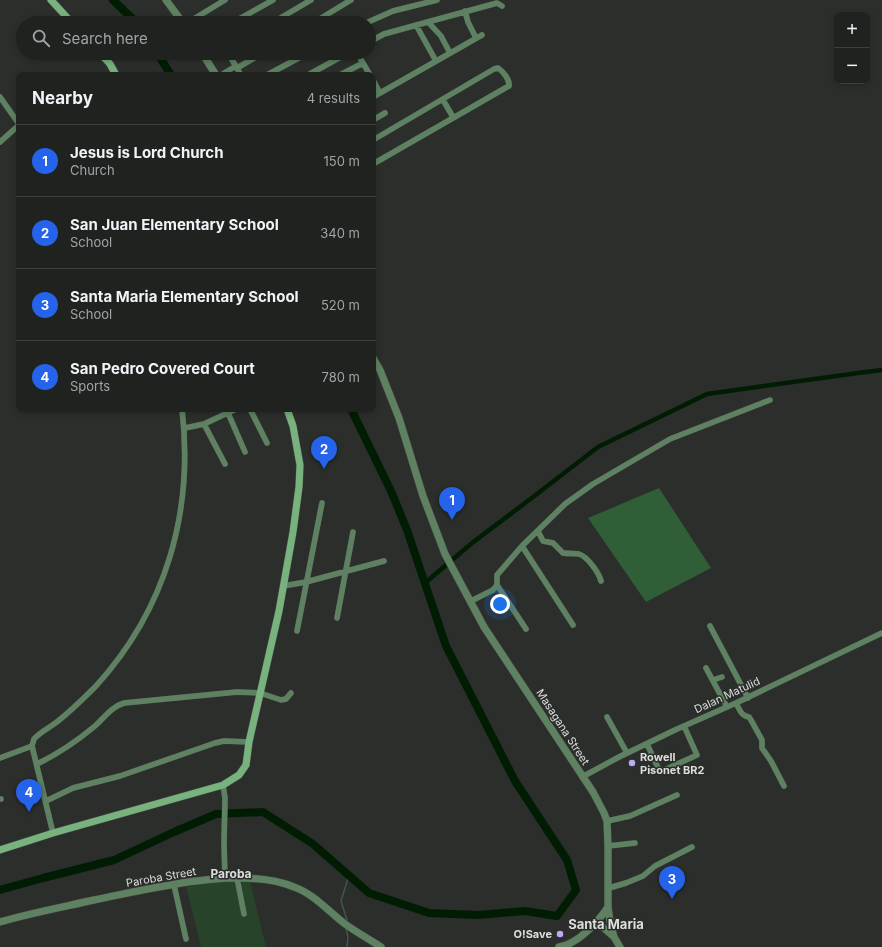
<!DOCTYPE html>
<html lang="en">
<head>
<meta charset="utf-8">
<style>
	:root { --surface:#202220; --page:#2d2f2d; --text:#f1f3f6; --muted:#a2a4a5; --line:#3d3f3e; --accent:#2563eb }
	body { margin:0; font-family:Inter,sans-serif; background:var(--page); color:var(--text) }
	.controls { position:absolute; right:12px; top:12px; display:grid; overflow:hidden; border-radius:8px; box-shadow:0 2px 6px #0003 }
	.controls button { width:36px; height:36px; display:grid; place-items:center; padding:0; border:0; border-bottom:1px solid var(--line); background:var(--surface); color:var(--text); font:20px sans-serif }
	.you { position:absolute; left:500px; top:604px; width:14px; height:14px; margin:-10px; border:3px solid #fff; border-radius:50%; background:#1a73e8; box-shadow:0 0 0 6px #1a73e833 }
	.badge { display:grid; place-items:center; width:26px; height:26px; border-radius:50%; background:var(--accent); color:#fff; font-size:13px; font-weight:700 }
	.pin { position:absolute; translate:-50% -33px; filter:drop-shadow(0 1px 2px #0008) }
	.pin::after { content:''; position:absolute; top:21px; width:14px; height:12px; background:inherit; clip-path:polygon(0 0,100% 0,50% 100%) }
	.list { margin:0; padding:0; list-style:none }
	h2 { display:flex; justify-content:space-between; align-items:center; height:52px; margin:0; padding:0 16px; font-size:17px }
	h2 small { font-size:13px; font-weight:400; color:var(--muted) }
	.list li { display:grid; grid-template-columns:26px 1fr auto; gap:12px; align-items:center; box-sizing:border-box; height:72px; padding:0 16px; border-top:1px solid var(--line) }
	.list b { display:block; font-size:15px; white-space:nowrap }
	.list p { margin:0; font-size:13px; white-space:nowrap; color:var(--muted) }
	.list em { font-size:13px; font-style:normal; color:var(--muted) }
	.icon { flex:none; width:22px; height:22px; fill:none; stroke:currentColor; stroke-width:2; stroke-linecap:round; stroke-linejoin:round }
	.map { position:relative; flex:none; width:882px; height:947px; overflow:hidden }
	.search { position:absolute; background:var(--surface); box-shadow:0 2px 6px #0003; left:16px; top:16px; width:360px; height:44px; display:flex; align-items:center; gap:10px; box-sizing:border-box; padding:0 14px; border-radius:22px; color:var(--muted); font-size:15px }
	.panel { position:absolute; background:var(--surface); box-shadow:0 2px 6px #0003; left:16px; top:72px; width:360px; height:340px; border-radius:8px }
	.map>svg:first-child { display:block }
	.green { fill:#27432a }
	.forest { fill:#305e36 }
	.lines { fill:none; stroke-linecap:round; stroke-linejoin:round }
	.stream { stroke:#425744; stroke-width:1.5 }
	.canal { stroke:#001d03; stroke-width:4.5 }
	.river { stroke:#001d03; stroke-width:8 }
	.minor-casing { stroke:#474a47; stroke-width:6 }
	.tertiary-casing { stroke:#474a47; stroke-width:8 }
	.secondary-casing { stroke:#474a47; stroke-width:8 }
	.minor { stroke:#5e8261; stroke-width:5.5 }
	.tertiary { stroke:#5e8261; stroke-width:7 }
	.secondary { stroke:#78b27e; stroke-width:7 }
	.poi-dot { fill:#bea9f4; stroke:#2b2e2b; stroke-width:1.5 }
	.labels { text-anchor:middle; stroke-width:3; stroke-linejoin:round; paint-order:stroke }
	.street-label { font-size:11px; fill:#dcdedc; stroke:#2b2e2b }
	.poi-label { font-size:11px; font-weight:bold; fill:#dcdedc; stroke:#2b2e2b; text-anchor:start }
	.neighbourhood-label { font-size:12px; font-weight:bold; fill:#dcdedc; stroke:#2b2e2b }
	.quarter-label { font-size:13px; font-weight:bold; fill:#dcdedc; stroke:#2b2e2b }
</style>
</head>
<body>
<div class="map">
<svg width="882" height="947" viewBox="0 0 882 947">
	<rect width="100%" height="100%" fill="#2b2e2b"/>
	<!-- green -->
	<path class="green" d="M219,880L250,881L266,947H201L186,887Z"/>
	<!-- forest -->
	<path class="forest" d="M659,488L711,568L646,602L588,518Z"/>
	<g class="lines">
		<!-- stream -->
		<path class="stream" d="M347,920L341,901L349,875
			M346,929L348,937L347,947"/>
		<!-- canal -->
		<path class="canal" d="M425,583L472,543L533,497L598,447L707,394L858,373L882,370"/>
		<!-- river -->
		<path class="river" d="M113,0L137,23
			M157,53L171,75
			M0,890L43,878L114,860L174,832L216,814L263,812L313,844L369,893L429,913L478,915L525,911L557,916L576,890L567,860L515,781L446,646L407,530L391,491L351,409"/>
		<defs>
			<path id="minor" d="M465,11L468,22L476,38
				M428,22L441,36L450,53
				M187,23L225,0
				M232,23L273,0
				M272,23L311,0
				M313,23L351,0
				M366,23L393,11L437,0
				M416,25L436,61
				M369,42L384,34L497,3L502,6
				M228,53L241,75
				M357,53L370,75
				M237,68L263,53
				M221,75L236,66
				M267,75L308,53
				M308,75L348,53
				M340,75L363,63
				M373,80L380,93
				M0,97L19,124
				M373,97L482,35
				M443,100L453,117
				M373,120L385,113
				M373,140L494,69L498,68C503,71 510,80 509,86L507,87L373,164
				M0,142L19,125
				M250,409L267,443
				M228,413L245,452
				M204,424L225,464
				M185,428L204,424L236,409
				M538,531L543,541L553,543L563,553C569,554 574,553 579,554C588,557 599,573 601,581
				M522,546L573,625
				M497,585L526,629
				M283,586L306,582L384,561
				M471,601L493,590L497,585V575L522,546L565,504L593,484L670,439L770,400
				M337,618L353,532
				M710,626L748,698
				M297,631L322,503
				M706,668L727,707
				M713,680L722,677
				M736,703C740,710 741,716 749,717L751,720L762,740V748L771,761L784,786
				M607,717L627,753
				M647,744L660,772L697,755L684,726
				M0,758L32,746
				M37,764C58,754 77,741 95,726C105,717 111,707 124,703L237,692L260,693L281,700L286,699L291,693
				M582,777L619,757L675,730L736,703L882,633
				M223,785L225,798L224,843L225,878
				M0,799H1
				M46,801L73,788L120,776L215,743L224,741L249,742
				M607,821L630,816L677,795
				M53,833L32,746L34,739C40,732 51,727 58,721C72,710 84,698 96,686C166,609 194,512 182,409
				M608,846L635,843
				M237,878L244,914
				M174,885L186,939
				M609,888L626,883L643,876L655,866L692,847"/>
			<path id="tertiary" d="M166,0L183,23
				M202,53L216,75
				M373,358L380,370L399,418L423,496L445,554L484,627L593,792L604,813L607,821L608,846V907L610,921L614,937
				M0,922C31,913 63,907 94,900C150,889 241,865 294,887C314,894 328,911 345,924C356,932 369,939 381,947
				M597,922L614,937L620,947
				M559,947C578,944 598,922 608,907"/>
			<path id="secondary" d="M51,0L72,23
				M100,53L110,64L116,75
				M0,850L53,833L223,785L239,775L246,765L249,742L279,611L293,532L299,487L300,465L293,426L287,409"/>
		</defs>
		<!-- minor casing -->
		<use href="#minor" class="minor-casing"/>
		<!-- tertiary casing -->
		<use href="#tertiary" class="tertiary-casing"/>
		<!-- secondary casing -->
		<use href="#secondary" class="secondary-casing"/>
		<!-- minor -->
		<use href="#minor" class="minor"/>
		<!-- tertiary -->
		<use href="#tertiary" class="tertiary"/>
		<!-- secondary -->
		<use href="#secondary" class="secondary"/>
	</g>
	<!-- markers -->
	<g class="poi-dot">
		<circle cx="632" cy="763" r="4"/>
		<circle cx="560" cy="934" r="4"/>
	</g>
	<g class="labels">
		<!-- street labels -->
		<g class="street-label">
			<text transform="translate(727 695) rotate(-25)" y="4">Dalan Matulid</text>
			<text transform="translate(563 727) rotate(57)" y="4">Masagana Street</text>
			<text transform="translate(161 877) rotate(-10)" y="4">Paroba Street</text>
		</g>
		<!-- poi labels -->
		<g class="poi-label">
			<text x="640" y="761">Rowell<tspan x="640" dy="13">Pisonet BR2</tspan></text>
			<text x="552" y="938" text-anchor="end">O!Save</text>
		</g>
		<!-- neighbourhood labels -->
		<g class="neighbourhood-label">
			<text x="231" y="878">Paroba</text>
		</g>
		<!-- quarter labels -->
		<g class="quarter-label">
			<text x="606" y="929">Santa Maria</text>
		</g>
	</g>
</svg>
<div class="controls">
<button>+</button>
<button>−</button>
</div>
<div class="you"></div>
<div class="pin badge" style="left:452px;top:520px">1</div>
<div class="pin badge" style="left:324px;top:469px">2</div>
<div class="pin badge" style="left:672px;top:899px">3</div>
<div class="pin badge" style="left:29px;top:812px">4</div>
<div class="search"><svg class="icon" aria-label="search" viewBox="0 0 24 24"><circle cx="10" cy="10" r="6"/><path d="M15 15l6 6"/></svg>Search here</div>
<section class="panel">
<h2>Nearby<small>4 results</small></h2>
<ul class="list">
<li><span class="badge">1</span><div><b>Jesus is Lord Church</b><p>Church</p></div><em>150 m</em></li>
<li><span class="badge">2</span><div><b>San Juan Elementary School</b><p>School</p></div><em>340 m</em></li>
<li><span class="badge">3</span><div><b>Santa Maria Elementary School</b><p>School</p></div><em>520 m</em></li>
<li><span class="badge">4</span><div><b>San Pedro Covered Court</b><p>Sports</p></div><em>780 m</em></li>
</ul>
</section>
</div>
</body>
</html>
